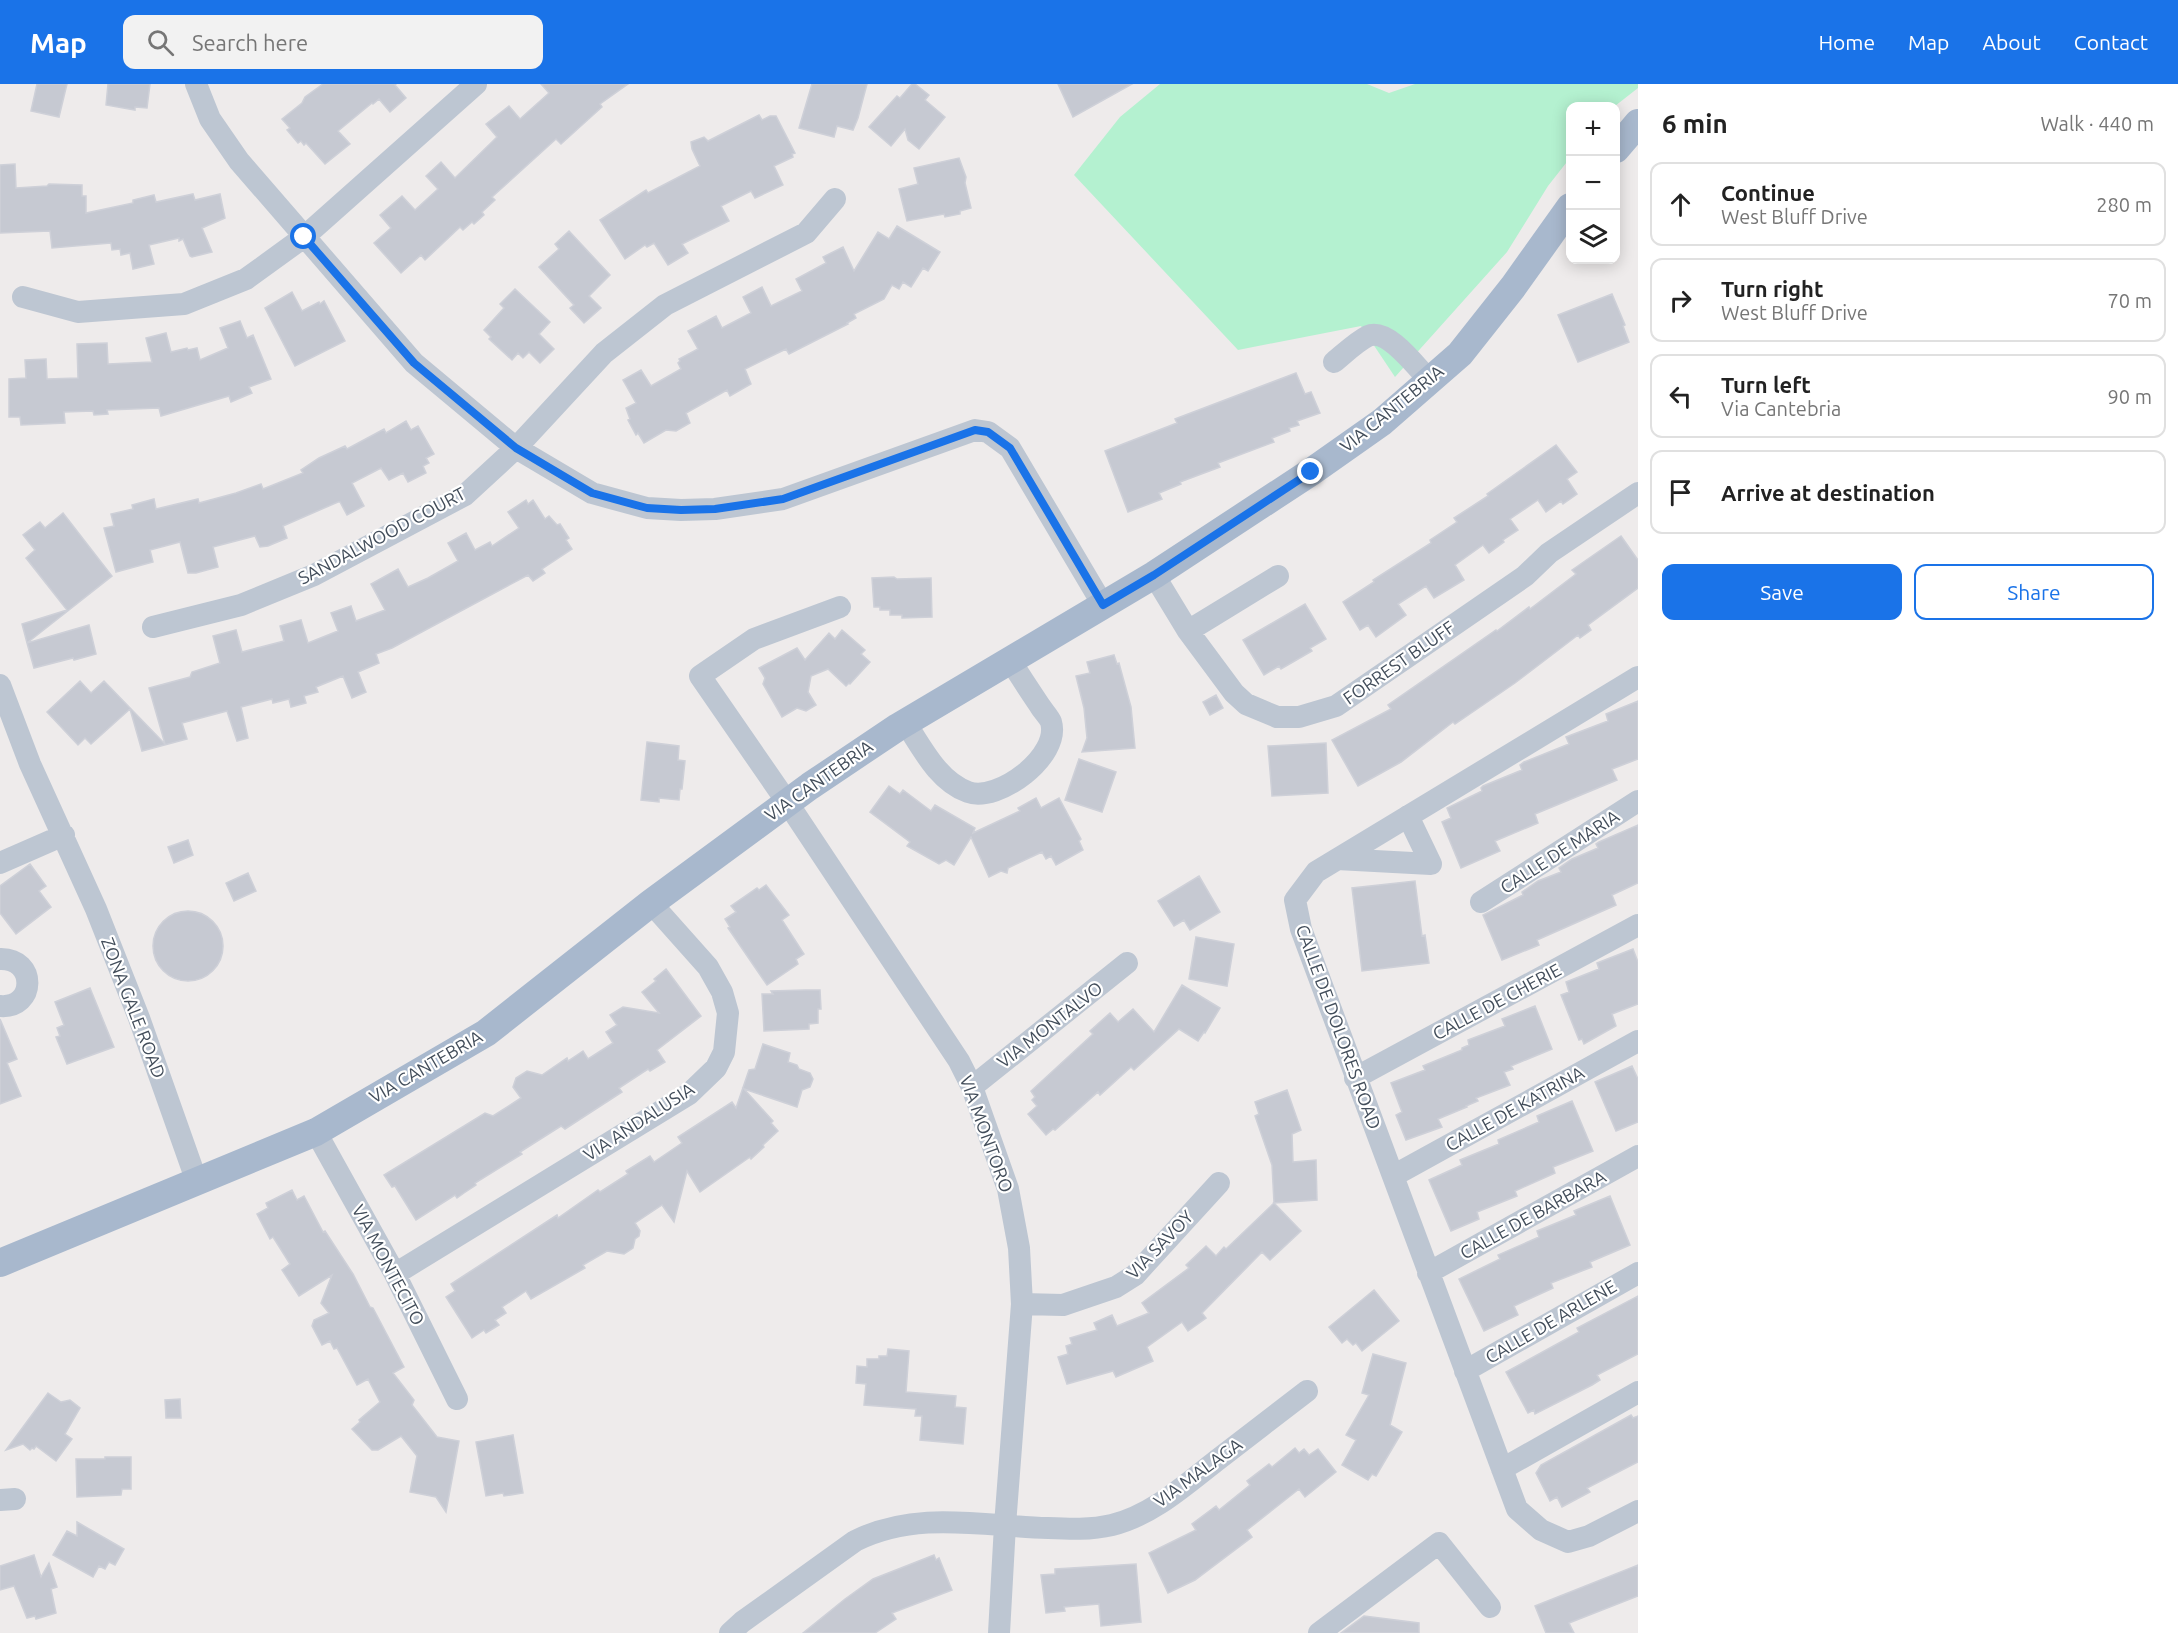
<!DOCTYPE html>
<html lang="en">
<head>
<meta charset="utf-8">
<style>
	:root { --surface:#fff; --page:#f2f2f2; --text:#222; --muted:#767676; --line:#e0e0e0; --accent:#1a73e8 }
	body { margin:0; font-family:Ubuntu,sans-serif; background:var(--page); color:var(--text) }
	.controls { position:absolute; right:18px; top:18px; display:grid; overflow:hidden; border-radius:12px; box-shadow:0 3px 15px #0003 }
	.controls button { width:54px; height:54px; display:grid; place-items:center; padding:0; border:0; border-bottom:2px solid var(--line); background:var(--surface); color:var(--text); font:30px sans-serif }
	.stop { position:absolute; width:18px; height:18px; margin:-14px; border:4px solid #1a73e8; border-radius:50%; background:#fff }
	.stop.end { background:#1a73e8; border-color:#fff; box-shadow:0 2px 6px #0008 }
	.list { margin:0; padding:0; list-style:none }
	h2 { display:flex; justify-content:space-between; align-items:center; height:78px; margin:0; padding:0 24px; font-size:26px }
	h2 small { font-size:20px; font-weight:400; color:var(--muted) }
	.list li { display:grid; grid-template-columns:39px 1fr auto; gap:18px; align-items:center; box-sizing:border-box; height:84px; margin:0 12px 12px; padding:0 12px; border:2px solid var(--line); border-radius:12px }
	.list b { display:block; font-size:22px; white-space:nowrap }
	.list p { margin:0; font-size:20px; white-space:nowrap; color:var(--muted) }
	.list em { font-size:20px; font-style:normal; color:var(--muted) }
	.actions { display:flex; gap:12px; padding:18px 24px }
	.actions a { flex:1; padding:14px 0; border:2px solid var(--accent); border-radius:12px; text-align:center; font-size:21px; color:var(--accent) }
	.actions .main { background:var(--accent); color:#fff }
	.icon { flex:none; width:33px; height:33px; fill:none; stroke:currentColor; stroke-width:2; stroke-linecap:round; stroke-linejoin:round }
	.map { position:relative; flex:none; width:1638px; height:1549px; overflow:hidden }
	header { display:flex; align-items:center; gap:36px; box-sizing:border-box; height:84px; padding:0 30px; background:var(--accent); color:#fff }
	header strong { font-size:28px }
	nav { display:flex; gap:33px; margin-inline-start:auto; font-size:21px }
	.search { width:420px; height:54px; background:var(--page); display:flex; align-items:center; gap:15px; box-sizing:border-box; padding:0 21px; border-radius:12px; color:var(--muted); font-size:22px }
	main { display:flex }
	aside { flex:1; background:var(--surface) }
	.map>svg:first-child { display:block }
	.green { fill:#b4f1d0 }
	.building { fill:#c6c9d2; stroke:#ced0d8; stroke-width:1.5 }
	.lines { fill:none; stroke-linecap:round; stroke-linejoin:round }
	.minor { stroke:#bdc6d2; stroke-width:22 }
	.major { stroke:#a8b8cd; stroke-width:28 }
	.route { stroke:#1a73e8; stroke-width:8 }
	.labels { text-anchor:middle; stroke-width:4.5; stroke-linejoin:round; paint-order:stroke }
	.street-label { font-size:18px; fill:#424d5a; stroke:#fff }
</style>
</head>
<body>
<header>
<strong>Map</strong>
<div class="search"><svg class="icon" aria-label="search" viewBox="0 0 24 24"><circle cx="10" cy="10" r="6"/><path d="M15 15l6 6"/></svg>Search here</div>
<nav><a>Home</a><a>Map</a><a>About</a><a>Contact</a></nav>
</header>
<main>
<div class="map">
<svg width="1638" height="1549" viewBox="0 0 1638 1549">
	<rect width="100%" height="100%" fill="#eeebeb"/>
	<!-- green -->
	<path class="green" d="M1160,0H1367L1389,9L1415,0H1638V4L1615,22H1570V74L1548,102L1507,168L1395,293L1361,242L1238,266L1074,91L1120,33Z"/>
	<!-- building -->
	<path class="building" d="M37,0H67L59,33L31,27Z
		M108,0H150L147,24L135,23V26L106,21Z
		M323,0H396L395,1L406,14L390,28L379,15L373,20L372,19L338,47L350,60L325,80L306,59L304,61L301,57L298,59L287,46L290,44L282,35L302,19L305,13Z
		M541,0H628L600,20L602,23L561,60L556,55L492,113L495,116L482,128L484,131L474,140L472,138L463,146L460,143L425,176L421,171L401,189L374,159L391,144L380,131L402,112L415,126L438,105L426,92L441,78L455,94L497,53L486,40L509,22L520,35L549,9Z
		M812,0H867L858,34L853,46L837,42L834,53L799,44Z
		M912,0H915L929,11L925,16L945,33L919,65L908,56L905,45L891,62L869,43L897,12L900,14Z
		M1058,0H1132L1073,33Z
		M759,31L762,36L770,32H776L795,69L792,70L793,73L774,82L783,101L755,114L751,107L721,122L729,137L682,160L688,169L668,181L654,159L647,163L645,161L625,175L600,136L646,106L648,109L700,82L692,65L691,58L704,53L708,57Z
		M959,74L966,93L965,99L971,124L960,127V130L945,133L944,130L907,137L899,105L918,100L914,84Z
		M15,80L16,104L47,102L49,100L82,101V112H86V129L133,119V116L154,111L156,118L193,110L195,116L220,110L225,134L202,144L212,168L192,173L190,172L183,155L179,157V154L149,161L154,180L133,185L130,169L121,171L120,165L112,166L111,159L52,164L50,147L0,149V81Z
		M897,142L940,168L928,187L923,184L911,203L903,198L899,205L892,201L884,215L854,230L856,234L847,239L848,240L789,270L786,265L745,285L751,300L730,312L727,306L686,329L690,339L676,347L666,346L644,359L638,349L636,351L628,336L630,335L626,324L636,319L623,296L641,286L651,302L681,285L678,279L680,277L679,275L698,265L688,247L716,232L722,244L751,229L743,213L762,203L771,222L802,207L796,195L826,179L823,173L843,163L854,187L878,148L889,155Z
		M569,147L610,191L589,212L601,224L584,239L570,224L574,221L539,183L559,165L555,160Z
		M515,205L550,238L539,250L554,265L540,279L529,268L523,274L518,269L512,276L489,255L491,253L484,246L504,224L500,220Z
		M292,208L302,227L319,218L320,220L324,217L345,257L295,282L265,224Z
		M1612,210L1625,241L1623,242L1629,258L1578,278L1558,231Z
		M240,237L247,254L253,251L271,295L249,303L252,309L231,318L229,312L161,332L159,324L107,326L108,330L94,331L93,327L64,328L65,339L21,341L20,333H9V295L26,294L25,276L46,275L47,295L78,294L77,260L107,259L108,280L152,278L146,254L166,249L171,268L187,264L188,266L197,264L200,276L228,264L220,244Z
		M1296,289L1305,310L1311,308L1320,329L1297,337L1299,341L1289,344L1290,347L1272,354L1274,358L1218,379L1220,383L1180,398L1181,400L1159,409L1162,415L1128,428L1105,367L1177,339L1175,335Z
		M406,337L411,346L418,342L434,370L426,374L429,379L423,382L426,389L408,398L403,389L389,396L381,384L352,399L364,422L347,431L340,418H338L283,442L287,454L268,462L260,463L255,452L213,463L218,483L196,489H188L180,458L150,466L153,478L116,488L104,444L114,442L111,430L133,425L132,421L154,415L156,425L198,415L199,419L236,409L261,400L263,405L303,389L301,386L319,374L345,362L347,365L384,345L386,349Z
		M1556,361L1577,388L1567,395L1577,410L1563,420L1561,417L1546,428L1538,416L1510,435L1518,446L1503,456L1504,458L1489,469L1483,461L1455,481L1464,496L1434,514L1426,502L1398,520L1406,531L1376,553L1368,541L1360,546L1343,518L1374,498L1373,496L1431,459L1430,456L1457,438L1454,434L1488,412L1487,410Z
		M526,416L528,420L533,416L545,435L549,432L557,441L560,440L569,454L566,456L572,465L542,485L545,489L533,497L528,491L392,564L376,570L379,579L358,588L366,608L352,614L343,592L316,603L318,608L304,612L306,619L291,623L289,615L273,619L272,615L241,623L248,654L237,657L227,627L182,639L187,655L142,667L130,625L91,660L85,654L78,661L47,628L80,597L91,609L104,597L165,660L149,604L190,593L192,588L220,579L213,552L236,546L242,568L284,557L280,542L301,536L308,559L338,547L331,529L351,522L356,537L385,526L371,500L398,485L408,503L428,494L458,477L448,459L466,449L475,466L490,458L492,462L519,444L508,428Z
		M63,429L112,492L27,559L22,540L67,526L26,474L35,466L23,451L40,438L45,444Z
		M1621,452L1638,476V504L1588,541L1591,546L1580,554L1578,551L1515,599L1455,640L1453,638L1401,678L1358,702L1332,656L1391,625L1388,621L1496,546L1497,547L1529,523L1530,525L1576,490L1572,486Z
		M894,493L897,495L931,494L932,533L902,534V531H890V526H880V523H874L872,494Z
		M1305,520L1326,555L1310,564L1312,567L1281,585L1279,582L1264,591L1243,556Z
		M89,541L96,570L74,576L73,574L34,584L27,559Z
		M842,546L865,566L861,570L870,578L850,600L849,599L846,602L828,585L811,592L808,608L816,621L806,627L797,624L782,633L763,600L765,594L759,584L797,564L805,576L829,549L835,555Z
		M1114,571L1117,580L1119,579L1131,623L1135,664L1082,668L1087,654L1084,624L1076,592L1090,589L1087,578Z
		M1216,611L1223,624L1210,631L1203,618Z
		M1638,617V675L1612,685L1617,696L1535,730L1538,739L1495,757L1500,767L1461,784L1442,738L1451,734L1447,724L1482,707L1481,704L1483,702L1522,686L1520,681L1524,678L1569,660L1566,653L1608,637L1606,630Z
		M647,658L679,662L678,676L685,677L682,705H680L679,716L659,714V718L641,716Z
		M1326,659L1328,709L1272,712L1268,662Z
		M1079,675L1116,688L1102,728L1065,716Z
		M889,702L900,710L903,706L931,727L935,721L975,744L973,749L1020,727L1018,724L1036,714L1041,724L1059,714L1081,755L1079,757L1083,766L1056,781L1051,772L1046,775L1042,768L1008,784L1007,789L1001,787L989,793L971,753L954,781L946,776L939,780L907,762L910,758L870,728Z
		M1638,741V799L1612,811L1616,821L1537,856L1539,861L1502,876L1483,831L1523,811L1522,808L1538,797L1561,788L1559,784L1572,775L1598,764L1596,760L1599,758Z
		M188,756L193,771L174,779L168,763Z
		M30,780L46,802L39,807L51,823L16,850L0,829V802Z
		M248,789L256,807L234,817L226,799Z
		M1199,792L1220,828L1190,846L1184,836L1174,842L1158,817Z
		M1415,797L1422,852L1425,851L1429,879L1362,887L1352,804Z
		M766,801L789,831L782,836L804,870L796,875L798,880L767,901L728,844L730,843L725,835L736,828L731,822L757,804L759,806Z
		M153 862a35 35 0 1 1 70 0a35 35 0 1 1-70 0Z
		M1196,853L1234,860L1227,902L1189,895Z
		M1633,865L1638,878V920L1612,930L1616,942L1584,960L1582,955L1579,956L1561,911L1569,908L1566,898L1599,885L1597,879Z
		M666,885L701,932L657,966L665,978L650,987L648,985L619,1004L622,1008L565,1045L561,1042L520,1068L522,1070L475,1099L476,1101L464,1109L457,1114L455,1111L416,1136L395,1102L392,1103L384,1091L485,1029L493,1032L521,1014L513,1003L516,994L527,987L542,991L567,974L568,977L583,967L588,975L613,959L606,948L617,941L610,931L623,923L659,929L642,908L656,897L654,895Z
		M1182,901L1220,924L1205,949L1204,948L1198,957L1179,945L1134,986L1131,983L1100,1011L1098,1008L1055,1046L1053,1045L1046,1051L1028,1030L1037,1022L1032,1016L1035,1013L1031,1007L1093,950L1090,947L1110,929L1118,938L1133,925L1154,948Z
		M90,904L114,963L67,980L56,953L60,952L57,944L64,941L55,918Z
		M805,906H820L821,925H818V939L809,940V945L764,947L762,910H773L771,907Z
		M1535,922L1552,965L1511,982L1513,985L1504,988L1510,1001L1476,1014L1478,1017L1466,1022L1467,1023L1438,1035L1442,1043L1406,1056L1396,1031L1402,1028L1391,999L1425,986L1423,982L1462,966V964L1469,961L1468,956L1505,942L1502,935Z
		M0,935L17,975L7,979L21,1012L0,1020Z
		M763,960L790,969L788,978L797,981L799,985L810,989L813,995L810,1003L802,1006L797,1023L744,1005L773,1037L771,1039L778,1047L763,1061L764,1063L751,1075L750,1073L700,1108L687,1087L674,1138L662,1121L635,1139L640,1147L639,1152L635,1155L633,1164L624,1170L607,1167L583,1181L585,1184L531,1215L526,1207L502,1223L506,1229L495,1236L499,1241L486,1249L484,1246L472,1254L446,1213L455,1207L451,1200L557,1131L558,1134L598,1106L600,1108L628,1090L626,1087L650,1072L654,1078L682,1059L678,1053L732,1018L736,1024L749,986L755,985Z
		M1632,982L1638,995V1038L1616,1047L1595,998Z
		M1287,1006L1301,1046L1292,1050L1293,1078L1316,1076L1317,1116L1274,1119L1301,1147L1270,1176L1262,1168L1202,1229L1206,1234L1188,1247L1182,1238L1147,1263L1153,1277L1116,1293L1113,1287L1067,1300L1058,1273L1068,1270L1066,1262L1072,1260L1070,1254L1097,1246L1094,1239L1112,1231L1117,1242L1149,1229L1142,1219L1189,1184L1186,1181L1206,1162L1216,1172L1224,1163L1226,1165L1274,1119L1272,1081L1255,1032L1259,1030L1255,1018Z
		M1572,1017L1593,1067L1553,1083L1555,1089L1515,1107L1517,1112L1477,1128L1479,1135L1451,1147L1429,1096L1462,1081L1460,1076L1499,1060L1498,1056L1539,1038L1537,1032Z
		M292,1106L297,1116L304,1112L323,1148L325,1147L353,1190L370,1223L373,1224L404,1283L393,1289L414,1316L412,1321L437,1353L459,1357L446,1428L436,1413L410,1408L417,1372L401,1352L378,1366H372L352,1345L360,1338L359,1336L380,1318L368,1295L357,1301L337,1264L334,1265L330,1257L322,1261L312,1242L314,1236L329,1229L321,1219L332,1191L299,1212L282,1186L290,1180L273,1153L270,1155L257,1130L268,1124L266,1119Z
		M1610,1112L1630,1161L1590,1178L1592,1183L1551,1199L1553,1204L1514,1222L1518,1231L1484,1247L1459,1195L1500,1175L1498,1171L1539,1153L1537,1147L1576,1131L1574,1127Z
		M1374,1206L1399,1237L1362,1267L1356,1259L1353,1261L1347,1255L1342,1259L1329,1243Z
		M1638,1212V1270L1597,1291L1600,1296L1592,1301L1535,1330L1534,1326L1528,1329L1506,1288L1579,1248L1577,1244Z
		M888,1265L909,1267L906,1308L956,1312L955,1323L966,1324L963,1360L920,1356L922,1332H915L916,1325L864,1321L866,1300L856,1299L857,1282L867,1283V1275H879V1272H887Z
		M1373,1270L1406,1279L1390,1341L1402,1348L1376,1392L1372,1390L1368,1396L1342,1381L1356,1356L1346,1351L1369,1311L1362,1309Z
		M48,1309L61,1318L70,1316L80,1324L65,1350L72,1355L56,1377L36,1362L34,1365L32,1364L30,1366L23,1360L6,1366Z
		M180,1315L181,1334H166L165,1316Z
		M1631,1331L1633,1334L1638,1332V1378L1587,1404L1590,1408L1562,1423L1557,1413L1550,1417L1536,1389L1541,1381Z
		M513,1351L523,1409L504,1412L503,1409L486,1412L476,1358Z
		M1295,1364L1299,1369L1304,1365L1309,1371L1318,1365L1336,1388L1305,1413L1299,1405L1247,1446L1252,1453L1195,1496L1168,1509L1149,1469L1196,1446L1192,1440L1216,1422L1219,1426L1250,1401L1247,1397L1269,1380L1272,1383Z
		M105,1373H131V1405H122L121,1411L77,1413L76,1375H105Z
		M77,1438L124,1465L115,1481L109,1478L105,1485L99,1482L93,1493L53,1471L67,1447L77,1452Z
		M34,1471L41,1493L49,1479L57,1503L51,1505L56,1529L36,1535L35,1532L27,1534L14,1502L0,1506V1482Z
		M934,1471L936,1476L939,1474L952,1506L892,1529L896,1535L875,1549H803L845,1515L873,1495Z
		M1136,1480L1141,1538L1101,1542L1099,1520L1064,1523L1065,1527L1046,1529L1041,1491L1055,1490V1485Z
		M1638,1481V1512L1569,1539L1574,1549H1546L1535,1522Z
		M1364,1532L1419,1539V1549H1341Z"/>
	<g class="lines">
		<!-- minor -->
		<path class="minor" d="M196,0L210,35L239,77L414,279L516,364L592,409L647,424L681,426L715,425L783,415L975,346L988,348L1010,364L1103,521
			M23,213L78,228L184,220L246,195L304,153L476,0
			M1334,278C1344,270 1356,258 1368,252C1388,243 1417,284 1430,297
			M1154,491L1188,547L1234,609L1246,620L1277,633H1299L1336,622L1525,492L1549,469L1638,409
			M840,523L754,555L700,592L787,718L959,977L972,1003L1008,1105L1019,1164L1022,1220L1005,1441L999,1549
			M153,543L241,521L314,491L465,411L516,364L604,269L665,221L806,149L835,115
			M1188,547L1278,492
			M1638,593L1316,788L1295,816L1301,845L1517,1425L1541,1446L1568,1458L1589,1452L1638,1427
			M0,601L30,680L96,825L139,934L197,1098
			M905,638C922,664 938,697 968,708C998,719 1061,672 1051,638C1049,633 1043,627 1040,622C1030,607 1020,592 1010,576
			M1337,775L1431,780L1408,732
			M0,779L64,751
			M1481,818L1638,717
			M0,875C37,874 36,925 0,922
			M1355,994L1638,841
			M972,1003L1127,879
			M316,1048L395,1190L457,1315
			M1393,1092L1638,957
			M1428,1189L1638,1072
			M395,1190L689,1010L716,984L724,968L728,929L722,908L708,883L651,819
			M1022,1220L1063,1221L1116,1203L1135,1191L1219,1099
			M1465,1287L1638,1189
			M1502,1385L1638,1308
			M0,1416L15,1415
			M730,1549L742,1538L855,1457C917,1426 982,1442 1048,1444C1069,1445 1091,1446 1112,1441C1152,1431 1184,1402 1216,1377C1246,1354 1277,1330 1307,1307
			M1319,1549L1439,1459L1490,1523"/>
		<!-- major -->
		<path class="major" d="M1616,65L1638,39
			M0,1179L316,1048L486,949L651,819L810,702L898,643L1154,491L1311,388L1382,338L1460,270L1513,203L1570,123"/>
	</g>
	<g class="lines">
		<!-- route -->
		<path class="route" d="M304,153L414,279L516,364L592,409L647,424L681,426L715,425L783,415L975,346L988,348L1010,364L1103,521L1154,491L1311,388"/>
	</g>
	<g class="labels">
		<!-- street labels -->
		<g class="street-label">
			<text transform="translate(1392 325) rotate(-39)" y="6">VIA CANTEBRIA</text>
			<text transform="translate(382 452) rotate(-28)" y="6">SANDALWOOD COURT</text>
			<text transform="translate(1399 579) rotate(-35)" y="6">FORREST BLUFF</text>
			<text transform="translate(819 697) rotate(-35)" y="6">VIA CANTEBRIA</text>
			<text transform="translate(1560 768) rotate(-33)" y="6">CALLE DE MARIA</text>
			<text transform="translate(1497 918) rotate(-28)" y="6">CALLE DE CHERIE</text>
			<text transform="translate(133 924) rotate(69)" y="6">ZONA GALE ROAD</text>
			<text transform="translate(1050 941) rotate(-38)" y="6">VIA MONTALVO</text>
			<text transform="translate(1338 943) rotate(70)" y="6">CALLE DE DOLORES ROAD</text>
			<text transform="translate(426 983) rotate(-30)" y="6">VIA CANTEBRIA</text>
			<text transform="translate(1515 1025) rotate(-29)" y="6">CALLE DE KATRINA</text>
			<text transform="translate(639 1038) rotate(-33)" y="6">VIA ANDALUSIA</text>
			<text transform="translate(986 1050) rotate(70)" y="6">VIA MONTORO</text>
			<text transform="translate(1533 1131) rotate(-29)" y="6">CALLE DE BARBARA</text>
			<text transform="translate(1160 1161) rotate(-46)" y="6">VIA SAVOY</text>
			<text transform="translate(388 1181) rotate(62)" y="6">VIA MONTECITO</text>
			<text transform="translate(1551 1238) rotate(-30)" y="6">CALLE DE ARLENE</text>
			<text transform="translate(1198 1389) rotate(-36)" y="6">VIA MALAGA</text>
		</g>
	</g>
</svg>
<div class="controls">
<button>+</button>
<button>−</button>
<button><svg class="icon" aria-label="layers" viewBox="0 0 24 24"><path d="M12 4l9 5-9 5-9-5zM3 14l9 5 9-5"/></svg></button>
</div>
<div class="stop" style="left:304px;top:153px"></div>
<div class="stop end" style="left:1311px;top:388px"></div>
</div>
<aside>
<h2>6 min<small>Walk · 440 m</small></h2>
<ul class="list">
<li><svg class="icon" aria-label="ahead" viewBox="0 0 24 24"><path d="M12 20V5M6 11l6-6 6 6"/></svg><div><b>Continue</b><p>West Bluff Drive</p></div><em>280 m</em></li>
<li><svg class="icon" aria-label="right" viewBox="0 0 24 24"><path d="M7 20v-9h11M14 6l5 5-5 5"/></svg><div><b>Turn right</b><p>West Bluff Drive</p></div><em>70 m</em></li>
<li><svg class="icon" aria-label="left" viewBox="0 0 24 24"><path d="M17 20v-9H6M10 6l-5 5 5 5"/></svg><div><b>Turn left</b><p>Via Cantebria</p></div><em>90 m</em></li>
<li><svg class="icon" aria-label="arrive" viewBox="0 0 24 24"><path d="M6 21V4h12l-3 4 3 4H6"/></svg><div><b>Arrive at destination</b></div></li>
</ul>
<div class="actions"><a class="main">Save</a><a>Share</a></div>
</aside>
</main>
</body>
</html>
